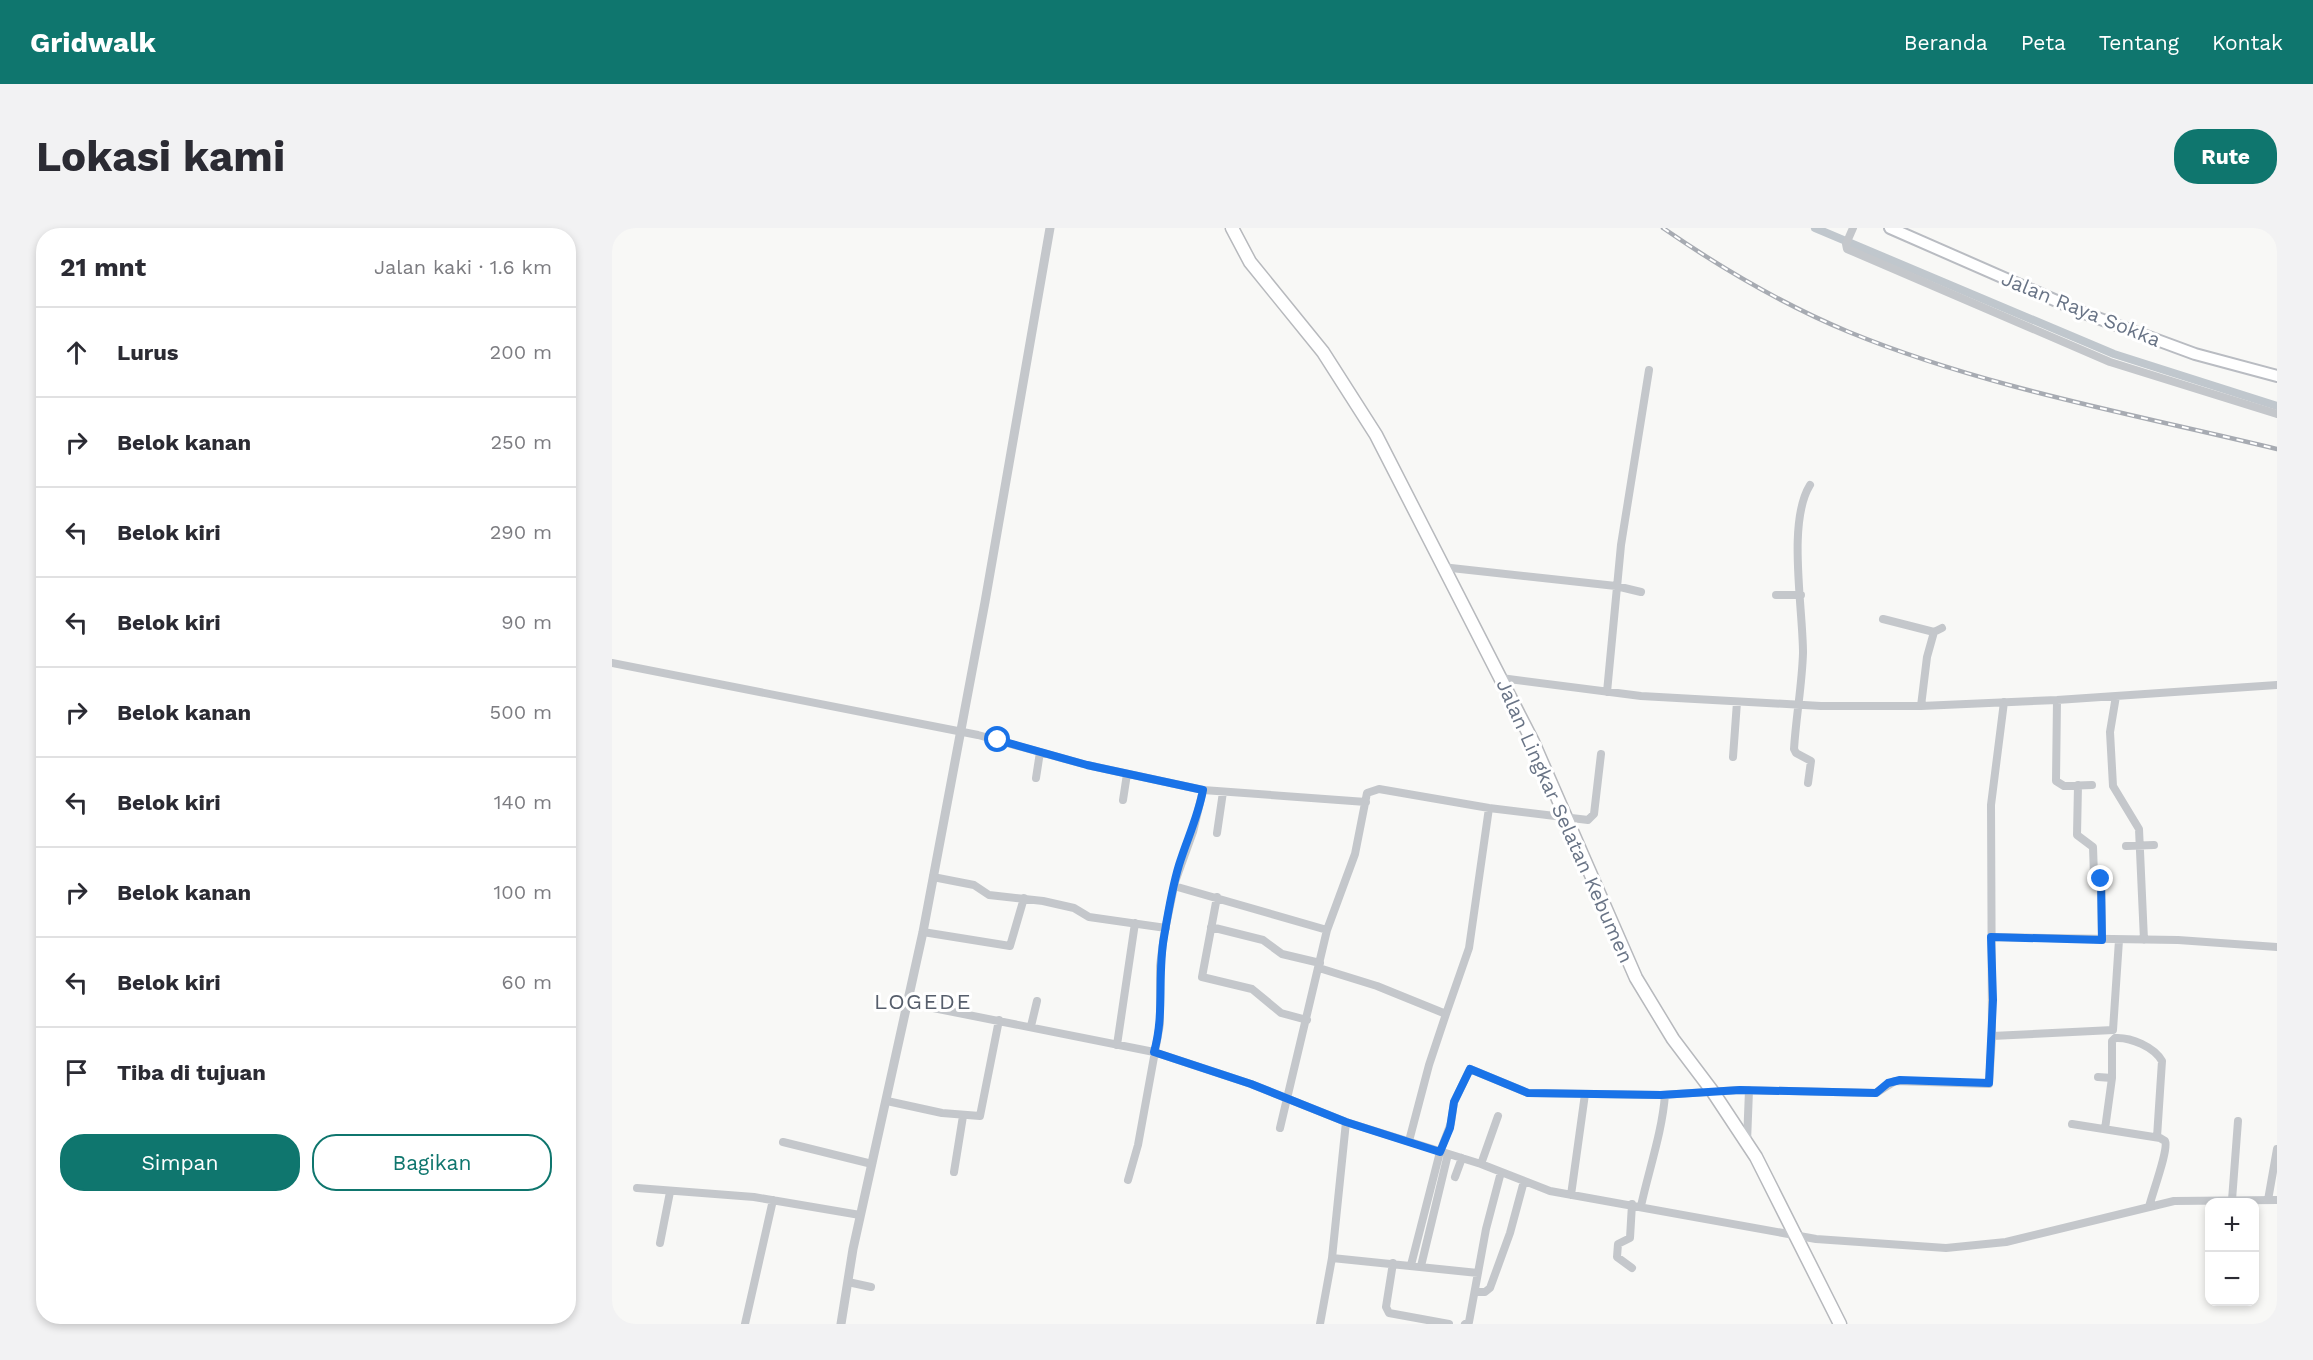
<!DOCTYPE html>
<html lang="id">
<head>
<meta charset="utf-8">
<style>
	:root { --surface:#fff; --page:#f2f2f3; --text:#2b2b33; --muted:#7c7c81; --line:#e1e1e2; --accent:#0f766e }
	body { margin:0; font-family:"Work Sans",sans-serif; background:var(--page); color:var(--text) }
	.controls { position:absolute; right:18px; bottom:18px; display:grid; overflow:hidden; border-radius:12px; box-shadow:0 3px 9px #0003 }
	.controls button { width:54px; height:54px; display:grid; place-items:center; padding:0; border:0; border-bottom:2px solid var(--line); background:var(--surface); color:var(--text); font:30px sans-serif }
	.stop { position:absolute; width:18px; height:18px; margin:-14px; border:4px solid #1a73e8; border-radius:50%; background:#fff }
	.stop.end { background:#1a73e8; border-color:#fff; box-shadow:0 2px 6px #0008 }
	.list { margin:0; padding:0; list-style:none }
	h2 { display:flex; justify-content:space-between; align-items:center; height:78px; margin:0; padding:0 24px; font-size:26px }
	h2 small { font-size:20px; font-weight:400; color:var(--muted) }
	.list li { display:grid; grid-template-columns:39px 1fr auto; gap:18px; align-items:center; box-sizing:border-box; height:90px; padding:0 24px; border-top:2px solid var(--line) }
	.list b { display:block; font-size:22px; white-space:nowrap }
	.list em { font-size:20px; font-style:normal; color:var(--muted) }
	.actions { display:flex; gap:12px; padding:18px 24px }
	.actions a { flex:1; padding:14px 0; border:2px solid var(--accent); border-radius:24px; text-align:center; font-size:21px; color:var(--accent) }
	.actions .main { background:var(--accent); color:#fff }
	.icon { flex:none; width:33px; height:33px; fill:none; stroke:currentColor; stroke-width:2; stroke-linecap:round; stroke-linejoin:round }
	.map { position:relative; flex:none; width:1665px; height:1096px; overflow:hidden; border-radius:24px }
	header { display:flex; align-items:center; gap:36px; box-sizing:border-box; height:84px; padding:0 30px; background:var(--accent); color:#fff }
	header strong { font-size:28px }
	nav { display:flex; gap:33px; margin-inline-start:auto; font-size:21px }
	.intro { display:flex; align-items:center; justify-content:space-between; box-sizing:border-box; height:144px; padding:0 36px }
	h1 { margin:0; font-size:42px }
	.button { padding:15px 27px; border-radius:24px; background:var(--accent); color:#fff; font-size:21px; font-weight:700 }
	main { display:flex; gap:36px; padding:0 36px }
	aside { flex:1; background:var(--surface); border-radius:24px; box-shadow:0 3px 9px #0003 }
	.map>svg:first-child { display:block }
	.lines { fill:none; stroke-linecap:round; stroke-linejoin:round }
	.canal { stroke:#c0c7cd; stroke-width:8 }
	.secondary-casing { stroke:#b9bcc2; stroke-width:14 }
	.trunk-casing { stroke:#b7b9bd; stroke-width:15 }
	.minor { stroke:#c4c7cb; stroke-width:8 }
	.tertiary { stroke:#c4c7cb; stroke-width:9 }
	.secondary { stroke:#fff; stroke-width:10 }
	.trunk { stroke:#fff; stroke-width:12 }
	.rail-casing { stroke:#a7abb2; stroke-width:4.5 }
	.rail { stroke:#fff; stroke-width:2; stroke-dasharray:7; stroke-linecap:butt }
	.route { stroke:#1a73e8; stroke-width:8 }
	.labels { text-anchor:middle; stroke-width:6; stroke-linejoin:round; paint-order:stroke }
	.street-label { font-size:20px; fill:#697486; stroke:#fff }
	.quarter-label { font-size:22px; letter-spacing:1.5px; fill:#565e6b; stroke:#fff }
</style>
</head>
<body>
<header>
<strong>Gridwalk</strong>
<nav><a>Beranda</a><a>Peta</a><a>Tentang</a><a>Kontak</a></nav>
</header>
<div class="intro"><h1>Lokasi kami</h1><a class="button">Rute</a></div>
<main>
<aside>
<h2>21 mnt<small>Jalan kaki · 1.6 km</small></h2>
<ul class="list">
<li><svg class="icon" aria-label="ahead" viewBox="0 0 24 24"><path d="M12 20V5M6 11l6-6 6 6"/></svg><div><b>Lurus</b></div><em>200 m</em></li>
<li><svg class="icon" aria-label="right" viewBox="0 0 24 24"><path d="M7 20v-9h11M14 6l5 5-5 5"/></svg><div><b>Belok kanan</b></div><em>250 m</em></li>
<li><svg class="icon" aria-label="left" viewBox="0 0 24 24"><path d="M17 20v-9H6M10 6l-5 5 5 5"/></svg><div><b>Belok kiri</b></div><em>290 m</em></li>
<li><svg class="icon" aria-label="left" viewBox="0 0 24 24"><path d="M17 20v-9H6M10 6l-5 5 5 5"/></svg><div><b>Belok kiri</b></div><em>90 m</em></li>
<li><svg class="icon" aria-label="right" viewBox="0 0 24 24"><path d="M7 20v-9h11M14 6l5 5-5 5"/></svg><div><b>Belok kanan</b></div><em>500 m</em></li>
<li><svg class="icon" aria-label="left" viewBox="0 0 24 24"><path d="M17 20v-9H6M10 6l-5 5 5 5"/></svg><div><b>Belok kiri</b></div><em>140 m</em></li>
<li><svg class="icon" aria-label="right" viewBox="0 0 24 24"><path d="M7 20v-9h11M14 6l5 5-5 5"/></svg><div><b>Belok kanan</b></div><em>100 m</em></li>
<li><svg class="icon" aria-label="left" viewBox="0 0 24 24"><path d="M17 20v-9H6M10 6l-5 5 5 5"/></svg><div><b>Belok kiri</b></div><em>60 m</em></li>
<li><svg class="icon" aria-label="arrive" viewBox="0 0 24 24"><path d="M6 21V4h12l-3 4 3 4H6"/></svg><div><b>Tiba di tujuan</b></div></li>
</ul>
<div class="actions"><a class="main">Simpan</a><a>Bagikan</a></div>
</aside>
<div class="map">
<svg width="1665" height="1096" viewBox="0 0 1665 1096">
	<rect width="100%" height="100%" fill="#f8f8f6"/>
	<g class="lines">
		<!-- canal -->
		<path class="canal" d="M1203,0L1502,126L1665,178"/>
		<defs>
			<path id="secondary" d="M1278,0L1472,85L1583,126L1665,148"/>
			<path id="trunk" d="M620,0L638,34L711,124L764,207L921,514L1024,750L1061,811L1101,864L1144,929L1228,1096"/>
		</defs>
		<!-- secondary casing -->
		<use href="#secondary" class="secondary-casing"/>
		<!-- trunk casing -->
		<use href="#trunk" class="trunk-casing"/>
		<!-- minor -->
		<path class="minor" d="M1241,0L1234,16L1235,21L1498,134L1665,186
			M830,339L1004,358L1029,364
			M1164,367H1189
			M1271,391L1322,404
			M0,435L366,507L475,537L591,562L754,574
			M889,450L1029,468L1209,478H1309L1445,472L1665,457
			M995,464L1009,317L1037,142
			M1504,468L1498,504L1501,558L1527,601L1532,712
			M1445,472L1444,553L1452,558L1480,557
			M1392,474L1379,577L1380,808L1501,802L1507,712
			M1309,478L1315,429L1322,404L1330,400
			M1121,529L1125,474
			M424,550L428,524
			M1196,555L1199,533L1184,525L1182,521C1184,489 1190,457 1191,425C1191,380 1175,294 1198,257
			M1466,557L1465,607L1481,619L1482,648L1489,653L1490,712
			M511,572L515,546
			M605,605L611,564
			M1514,618L1542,617
			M321,649L362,657L377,667L431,673L462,680L477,689L554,700
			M562,658L715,702
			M605,669L590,749L640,761L669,785L695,792
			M599,699L651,712L670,726L708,735
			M311,704L398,718L412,670
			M1379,709L1566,712L1665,719
			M707,740L765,758L834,786L857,720L877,580
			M296,775L542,824L639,856L734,894L869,936L938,963L1204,1011L1334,1020L1394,1014L1562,973L1665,972
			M419,798L425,773
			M505,817L523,695
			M1486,849L1500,850
			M275,873L330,885L368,888L387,792
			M1460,896L1548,910L1553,913C1557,921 1540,966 1537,979
			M668,900L715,702L743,626L755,565L767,561L877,580L976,592L982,586L989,526
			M1493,901L1500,850V813L1503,810C1519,809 1542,819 1550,833L1545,909
			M797,913L817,837L834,786
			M171,914L260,936
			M1135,914L1137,862
			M869,936L886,888
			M342,944L351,888
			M843,949L850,930
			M516,952L526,917L548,796V738L552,707L563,654L581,604L591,562
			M25,960L142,969L248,987
			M959,967L973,866
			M1620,972L1626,893
			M1656,972L1665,921
			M1020,976L1018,1010L1006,1016L1005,1029L1020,1040
			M1029,978C1037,941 1050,905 1053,867
			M48,1015L58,964
			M720,1030L866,1045
			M781,1035L774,1079L777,1085L837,1096
			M799,1037L828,924L839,895L842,874L858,841L916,865L1049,867L1127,862L1264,865L1283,853L1377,856L1380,808
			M809,1038L836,926
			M236,1054L259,1059
			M863,1064H873L878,1060L898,1005L912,953
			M133,1096L161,972
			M708,1096L720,1030L734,894
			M853,1096L857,1094L874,1001L889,944"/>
		<!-- tertiary -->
		<path class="tertiary" d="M229,1096L241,1021L311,704L373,374L438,0"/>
		<!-- secondary -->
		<use href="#secondary" class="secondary"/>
		<!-- trunk -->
		<use href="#trunk" class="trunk"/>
		<defs>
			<path id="rail" d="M1051,0C1109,40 1172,77 1237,104C1374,160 1521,186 1665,221"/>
		</defs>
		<!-- rail casing -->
		<use href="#rail" class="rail-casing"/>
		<!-- rail -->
		<use href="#rail" class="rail"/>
	</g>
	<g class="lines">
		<!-- route -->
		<path class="route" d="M386,512L475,537L591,562C586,589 575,611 567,637C560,660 556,685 552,709C545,747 553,786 542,824L639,856L734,894L828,924L838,900L842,874L858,841L916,865L1049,867L1128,862L1264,865L1276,855L1288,852L1377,855L1381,772L1379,709L1490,712L1489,651"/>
	</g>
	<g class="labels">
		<!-- street labels -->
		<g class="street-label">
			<text transform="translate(1469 81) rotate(22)" y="7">Jalan Raya Sokka</text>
			<text transform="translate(953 593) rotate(66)" y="7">Jalan Lingkar Selatan Kebumen</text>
		</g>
		<!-- quarter labels -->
		<g class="quarter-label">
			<text x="311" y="781">LOGEDE</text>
		</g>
	</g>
</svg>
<div class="controls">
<button>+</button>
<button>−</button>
</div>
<div class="stop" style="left:386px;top:512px"></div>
<div class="stop end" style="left:1489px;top:651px"></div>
</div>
</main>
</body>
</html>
